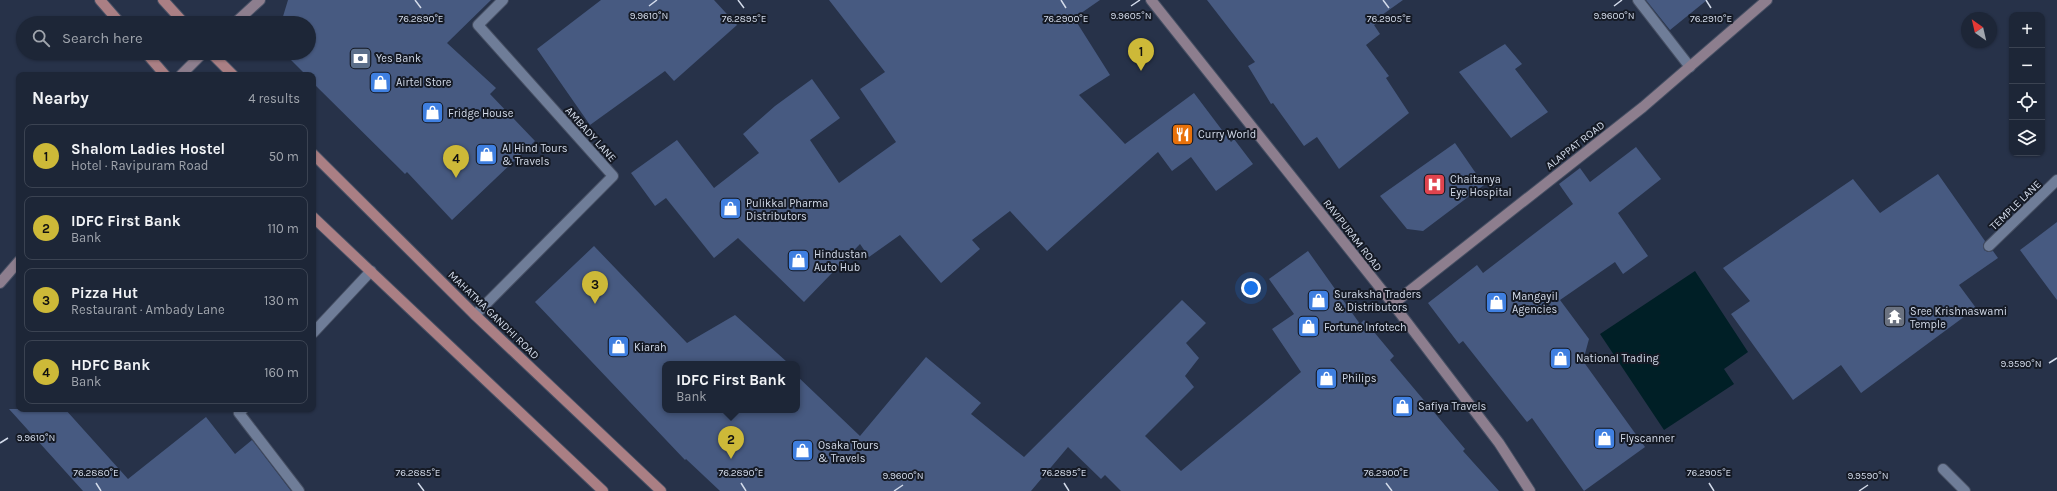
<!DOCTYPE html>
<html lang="en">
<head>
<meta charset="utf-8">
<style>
	:root { --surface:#1d2637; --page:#2a3242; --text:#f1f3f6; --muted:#a0a5ad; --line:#3b4352; --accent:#cdb938 }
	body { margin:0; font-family:Karla,sans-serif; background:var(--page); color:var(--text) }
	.controls { position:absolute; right:12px; top:12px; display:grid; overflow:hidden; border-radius:8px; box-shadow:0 1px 3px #0004 }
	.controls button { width:36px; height:36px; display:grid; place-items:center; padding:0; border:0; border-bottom:1px solid var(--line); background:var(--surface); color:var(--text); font:20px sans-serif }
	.compass { position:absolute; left:1961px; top:12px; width:36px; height:36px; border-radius:50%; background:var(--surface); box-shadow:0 1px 3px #0004; rotate:326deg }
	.you { position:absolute; left:1251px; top:288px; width:14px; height:14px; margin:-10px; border:3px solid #fff; border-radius:50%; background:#1a73e8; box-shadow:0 0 0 6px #1a73e833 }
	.badge { display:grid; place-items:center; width:26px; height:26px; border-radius:50%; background:var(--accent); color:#111; font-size:13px; font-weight:700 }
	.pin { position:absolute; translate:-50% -33px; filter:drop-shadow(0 1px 2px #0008) }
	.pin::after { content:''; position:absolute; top:21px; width:14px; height:12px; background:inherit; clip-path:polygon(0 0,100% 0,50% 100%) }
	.popup { position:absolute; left:662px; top:361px; width:138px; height:52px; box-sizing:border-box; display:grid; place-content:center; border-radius:8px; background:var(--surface); filter:drop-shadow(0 1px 3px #0005); font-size:13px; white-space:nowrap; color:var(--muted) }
	.popup b { font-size:15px; color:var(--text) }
	.popup::after { content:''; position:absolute; left:50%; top:100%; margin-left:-8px; border:8px solid transparent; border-top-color:var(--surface) }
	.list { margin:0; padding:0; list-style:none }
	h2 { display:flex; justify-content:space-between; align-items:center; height:52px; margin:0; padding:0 16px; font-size:17px }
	h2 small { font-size:13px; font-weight:400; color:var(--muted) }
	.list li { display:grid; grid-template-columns:26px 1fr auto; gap:12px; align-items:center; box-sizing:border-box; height:64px; margin:0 8px 8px; padding:0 8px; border:1px solid var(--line); border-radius:8px }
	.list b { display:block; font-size:15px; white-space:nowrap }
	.list p { margin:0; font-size:13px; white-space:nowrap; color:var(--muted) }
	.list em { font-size:13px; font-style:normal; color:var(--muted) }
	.icon { flex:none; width:22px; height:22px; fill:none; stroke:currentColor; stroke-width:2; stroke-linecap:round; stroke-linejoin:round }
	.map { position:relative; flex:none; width:2057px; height:491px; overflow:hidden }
	.search { position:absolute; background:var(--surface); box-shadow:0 1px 3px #0004; left:16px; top:16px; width:300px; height:44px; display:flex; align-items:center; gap:10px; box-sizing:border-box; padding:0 14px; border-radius:22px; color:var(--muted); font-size:15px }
	.panel { position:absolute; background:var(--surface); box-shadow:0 1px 3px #0004; left:16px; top:72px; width:300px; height:340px; border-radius:8px }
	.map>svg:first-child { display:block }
	.water { fill:#001f26 }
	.building { fill:#475a81 }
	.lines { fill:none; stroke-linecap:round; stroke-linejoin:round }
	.lane-casing { stroke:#464f63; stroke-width:12 }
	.street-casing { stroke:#464f63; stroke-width:12 }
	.secondary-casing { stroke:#464f63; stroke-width:12 }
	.primary-casing { stroke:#464f63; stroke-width:12 }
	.lane { stroke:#6f7d98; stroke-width:10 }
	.street { stroke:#6f7d98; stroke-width:10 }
	.secondary { stroke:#8d7e8e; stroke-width:10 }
	.primary { stroke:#aa7f84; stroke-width:10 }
	.ticks { fill:none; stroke:#d3dbea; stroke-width:1.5 }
	.labels { text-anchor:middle; stroke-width:4; stroke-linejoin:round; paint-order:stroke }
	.poi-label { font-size:11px; fill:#d3dbea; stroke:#151a25; text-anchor:start }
	.street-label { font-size:11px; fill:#d3dbea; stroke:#151a25 }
	.ticks-label { font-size:10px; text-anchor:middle; fill:#d3dbea; stroke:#151a25; stroke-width:4; stroke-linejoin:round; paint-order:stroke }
</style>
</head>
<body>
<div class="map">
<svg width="2057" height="491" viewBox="0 0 2057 491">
	<rect width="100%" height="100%" fill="#273249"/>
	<!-- water -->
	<path class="water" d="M1695,271L1748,352L1724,369L1734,384L1664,430L1600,334Z"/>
	<!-- building -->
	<path class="building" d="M288,0H491L447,43L496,88L490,94L535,141L452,220L407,172L405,174L313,83V75H306L284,53H309V23H281Z
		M601,0H714L737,25L674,81L665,71L590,125L537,49Z
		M829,0H1100L1074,18L1110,75L1079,95L1125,144L1194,93L1231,142L1234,139L1253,164L1216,191L1191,157L1172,171L1158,152L1047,251L1010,211L972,240L980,249L941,283L900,235L869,257L860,244L804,302L738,238L714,258L666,198L655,206L631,173L677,140L714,188L759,153L743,134L775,106L812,79L840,118L810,140L839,183L896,142L860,89L885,72Z
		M1207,0H1403L1375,20L1377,23L1374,25L1380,34L1366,45L1389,76L1386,78L1409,113L1339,169L1317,137L1304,146L1273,103L1271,104L1248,66L1255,62Z
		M1646,0H1707L1670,30Z
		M1505,44L1522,64L1515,69L1548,112L1511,138L1459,72Z
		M1455,143L1484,185L1423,231L1407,229L1380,196Z
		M1636,147L1661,179L1618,213L1648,256L1623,274L1615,262L1560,300L1589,339L1583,361L1645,447L1584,491L1532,418L1527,422L1463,341L1459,344L1428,303L1477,265L1483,273L1573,204L1559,184L1580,168L1590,182Z
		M1938,174L1985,241L1983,245L1984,250L1988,252L1993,251L1998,258L1959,285L1976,308L1861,393L1841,365L1793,400L1731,314L1750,301L1723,268L1853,179L1880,213Z
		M2057,222V300L2020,250Z
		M594,246L687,343L735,315L787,362L785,364H665V410H797V376L860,436L926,357L981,403L971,414L1024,457L1182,300L1206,323L1186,343L1199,358L1185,376L1194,387L1145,436L1181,471L1301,372L1272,329L1294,314L1269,279L1308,251L1360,324L1364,320L1394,356L1390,360L1465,449L1463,451L1499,491H1121L1105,475L1101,479L1068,447L1031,491H720L686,459L685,460L535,302Z
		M9,409H65L128,479L206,417L235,454L252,440L291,491H83Z"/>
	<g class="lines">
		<defs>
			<path id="lane" d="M1989,246L2057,180"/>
			<path id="street" d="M1638,0L1690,67
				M475,315L613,176L478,25L503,0
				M313,333L371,271
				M243,409L239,413L299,491
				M1943,469L1965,491"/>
			<path id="secondary" d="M1151,0L1393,304L1499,443L1530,491
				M235,23L260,0
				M181,75L203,53
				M0,283L19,261
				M1393,304L1643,107L1767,0"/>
			<path id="primary" d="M100,0L120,23
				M163,0L184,23
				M146,53L165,75
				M211,53L233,75
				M313,154L475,315L661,491
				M313,217L603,491"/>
		</defs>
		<!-- lane casing -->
		<use href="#lane" class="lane-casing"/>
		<!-- street casing -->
		<use href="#street" class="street-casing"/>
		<!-- secondary casing -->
		<use href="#secondary" class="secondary-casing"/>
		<!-- primary casing -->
		<use href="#primary" class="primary-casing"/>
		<!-- lane -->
		<use href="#lane" class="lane"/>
		<!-- street -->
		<use href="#street" class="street"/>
		<!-- secondary -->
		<use href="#secondary" class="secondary"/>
		<!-- primary -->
		<use href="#primary" class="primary"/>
	</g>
	<!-- ticks -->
	<path class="ticks" d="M415,0L421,8M738,0L744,8M1061,0L1066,8M1383,0L1389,8M1706,0L1711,8M649,6L657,0M1131,6L1140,0M1614,6L1622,0M2049,363L2057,358M0,443L8,438M96,483L101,491M418,483L424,491M741,483L746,491M1064,483L1069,491M1386,483L1392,491M1709,483L1714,491M894,491L903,485M1859,491L1868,485"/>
	<!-- icons -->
	<defs>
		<symbol id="bank-square" viewBox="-11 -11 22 22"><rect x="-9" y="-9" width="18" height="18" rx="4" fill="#5c6f8a" stroke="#151a25"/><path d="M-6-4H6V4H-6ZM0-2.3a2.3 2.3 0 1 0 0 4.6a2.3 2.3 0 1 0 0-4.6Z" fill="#fff"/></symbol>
		<symbol id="shop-square" viewBox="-11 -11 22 22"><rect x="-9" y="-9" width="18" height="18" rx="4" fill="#3f7fe0" stroke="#151a25"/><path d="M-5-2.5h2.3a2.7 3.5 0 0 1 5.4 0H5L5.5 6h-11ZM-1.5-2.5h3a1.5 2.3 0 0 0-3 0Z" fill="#fff"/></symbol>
		<symbol id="restaurant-square" viewBox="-11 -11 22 22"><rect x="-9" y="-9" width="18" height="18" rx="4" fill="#e8710a" stroke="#151a25"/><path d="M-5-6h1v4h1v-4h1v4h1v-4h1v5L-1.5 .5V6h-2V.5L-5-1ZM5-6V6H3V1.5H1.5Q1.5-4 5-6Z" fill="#fff"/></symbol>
		<symbol id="hospital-square" viewBox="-11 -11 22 22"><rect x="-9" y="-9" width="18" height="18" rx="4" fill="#e0444e" stroke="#151a25"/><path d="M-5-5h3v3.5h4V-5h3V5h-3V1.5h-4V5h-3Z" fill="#fff"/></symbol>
		<symbol id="temple-square" viewBox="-11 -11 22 22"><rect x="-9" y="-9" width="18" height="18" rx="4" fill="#6b7280" stroke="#151a25"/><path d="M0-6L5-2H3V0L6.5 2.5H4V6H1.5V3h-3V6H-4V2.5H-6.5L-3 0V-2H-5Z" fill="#fff"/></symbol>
	</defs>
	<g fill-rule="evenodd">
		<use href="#bank-square" x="348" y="46" width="25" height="25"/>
		<use href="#shop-square" x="368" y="70" width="25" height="25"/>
		<use href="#shop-square" x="420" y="100" width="25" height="25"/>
		<use href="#restaurant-square" x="1170" y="122" width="25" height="25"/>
		<use href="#shop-square" x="474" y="142" width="25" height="25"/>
		<use href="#hospital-square" x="1422" y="172" width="25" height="25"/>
		<use href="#shop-square" x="718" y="196" width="25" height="25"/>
		<use href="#shop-square" x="786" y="248" width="25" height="25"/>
		<use href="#shop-square" x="1306" y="288" width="25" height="25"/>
		<use href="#shop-square" x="1484" y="290" width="25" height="25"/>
		<use href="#temple-square" x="1882" y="304" width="25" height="25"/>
		<use href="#shop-square" x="1296" y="314" width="25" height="25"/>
		<use href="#shop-square" x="606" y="334" width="25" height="25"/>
		<use href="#shop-square" x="1548" y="346" width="25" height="25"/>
		<use href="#shop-square" x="1314" y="366" width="25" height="25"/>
		<use href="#shop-square" x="1390" y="394" width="25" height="25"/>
		<use href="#shop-square" x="1592" y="426" width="25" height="25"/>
		<use href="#shop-square" x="790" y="438" width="25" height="25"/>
	</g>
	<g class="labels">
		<!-- poi labels -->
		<g class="poi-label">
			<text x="376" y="62">Yes Bank</text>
			<text x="396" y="86">Airtel Store</text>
			<text x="448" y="117">Fridge House</text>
			<text x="1198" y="138">Curry World</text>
			<text x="502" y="152">Al Hind Tours<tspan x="502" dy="13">&amp; Travels</tspan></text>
			<text x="1450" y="183">Chaitanya<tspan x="1450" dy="13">Eye Hospital</tspan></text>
			<text x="746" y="207">Pulikkal Pharma<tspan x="746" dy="13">Distributors</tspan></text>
			<text x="814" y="258">Hindustan<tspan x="814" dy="13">Auto Hub</tspan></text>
			<text x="1334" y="298">Suraksha Traders<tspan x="1334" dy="13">&amp; Distributors</tspan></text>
			<text x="1512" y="300">Mangayil<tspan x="1512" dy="13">Agencies</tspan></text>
			<text x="1910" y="315">Sree Krishnaswami<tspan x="1910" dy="13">Temple</tspan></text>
			<text x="1324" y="331">Fortune Infotech</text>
			<text x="634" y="351">Kiarah</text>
			<text x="1576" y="362">National Trading</text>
			<text x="1342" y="382">Philips</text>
			<text x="1418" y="410">Safiya Travels</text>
			<text x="1620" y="442">Flyscanner</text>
			<text x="818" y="449">Osaka Tours<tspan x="818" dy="13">&amp; Travels</tspan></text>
		</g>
		<!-- street labels -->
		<g class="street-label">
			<text transform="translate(591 134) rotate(48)" y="4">AMBADY LANE</text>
			<text transform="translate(1575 145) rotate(-38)" y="4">ALAPPAT ROAD</text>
			<text transform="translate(2015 205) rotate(-44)" y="4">TEMPLE LANE</text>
			<text transform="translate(1353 235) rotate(52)" y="4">RAVIPURAM ROAD</text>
			<text transform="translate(494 315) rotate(44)" y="4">MAHATMA GANDHI ROAD</text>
		</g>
	</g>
	<g class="ticks-label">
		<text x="649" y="19">9.9610°N</text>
		<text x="1131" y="19">9.9605°N</text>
		<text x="1614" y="19">9.9600°N</text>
		<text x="421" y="22">76.2890°E</text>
		<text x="744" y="22">76.2895°E</text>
		<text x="1066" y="22">76.2900°E</text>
		<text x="1389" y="22">76.2905°E</text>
		<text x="1711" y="22">76.2910°E</text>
		<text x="2021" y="367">9.9590°N</text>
		<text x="36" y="441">9.9610°N</text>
		<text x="96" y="476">76.2880°E</text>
		<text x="418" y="476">76.2885°E</text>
		<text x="741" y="476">76.2890°E</text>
		<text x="1064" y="476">76.2895°E</text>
		<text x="1386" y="476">76.2900°E</text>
		<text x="1709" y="476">76.2905°E</text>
		<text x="903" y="479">9.9600°N</text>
		<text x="1868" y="479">9.9590°N</text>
	</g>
</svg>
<div class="controls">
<button>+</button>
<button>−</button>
<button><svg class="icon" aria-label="locate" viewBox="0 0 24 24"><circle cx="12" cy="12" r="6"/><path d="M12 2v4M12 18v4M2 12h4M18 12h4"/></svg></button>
<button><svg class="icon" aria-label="layers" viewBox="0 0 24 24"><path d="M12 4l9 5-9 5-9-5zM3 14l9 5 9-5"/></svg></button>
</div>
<svg class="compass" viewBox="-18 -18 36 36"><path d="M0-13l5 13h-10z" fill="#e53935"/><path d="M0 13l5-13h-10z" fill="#a0a5ad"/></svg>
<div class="you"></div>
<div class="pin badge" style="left:1141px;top:71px">1</div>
<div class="pin badge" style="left:731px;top:459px">2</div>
<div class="popup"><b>IDFC First Bank</b>Bank</div>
<div class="pin badge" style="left:595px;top:304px">3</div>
<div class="pin badge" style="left:456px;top:178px">4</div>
<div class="search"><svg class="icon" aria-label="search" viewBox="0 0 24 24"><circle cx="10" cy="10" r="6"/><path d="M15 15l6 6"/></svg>Search here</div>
<section class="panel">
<h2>Nearby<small>4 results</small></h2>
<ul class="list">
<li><span class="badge">1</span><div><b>Shalom Ladies Hostel</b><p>Hotel · Ravipuram Road</p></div><em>50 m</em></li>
<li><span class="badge">2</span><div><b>IDFC First Bank</b><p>Bank</p></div><em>110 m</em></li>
<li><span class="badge">3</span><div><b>Pizza Hut</b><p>Restaurant · Ambady Lane</p></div><em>130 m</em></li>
<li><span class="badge">4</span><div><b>HDFC Bank</b><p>Bank</p></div><em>160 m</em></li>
</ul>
</section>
</div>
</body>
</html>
